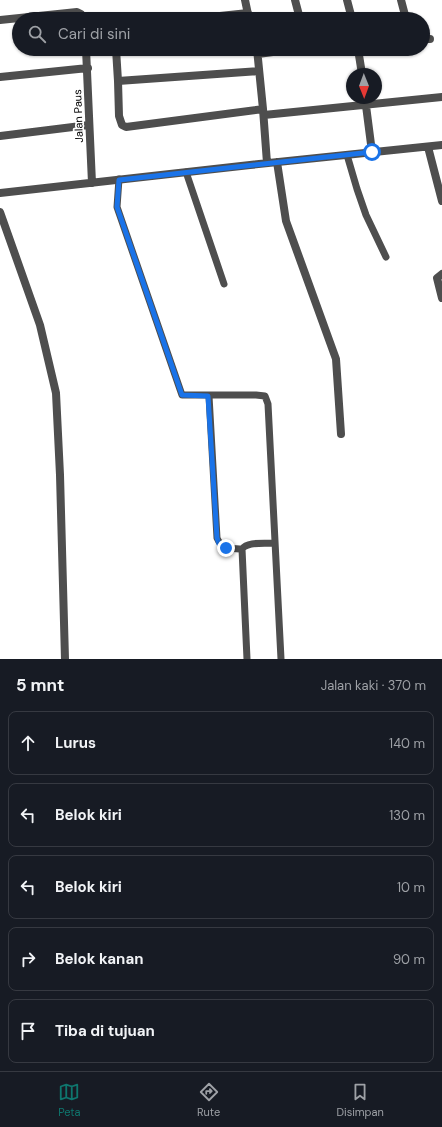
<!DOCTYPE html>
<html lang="id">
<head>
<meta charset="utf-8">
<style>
	:root { --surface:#171b24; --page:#20242c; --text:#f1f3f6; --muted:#9ea1a6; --line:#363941; --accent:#0f766e }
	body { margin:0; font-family:"DM Sans",sans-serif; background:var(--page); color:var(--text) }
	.compass { position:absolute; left:346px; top:68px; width:36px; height:36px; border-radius:50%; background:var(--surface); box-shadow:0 1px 3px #0004; rotate:179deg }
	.stop { position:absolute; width:12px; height:12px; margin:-9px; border:3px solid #1a73e8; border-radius:50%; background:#fff }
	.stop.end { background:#1a73e8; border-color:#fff; box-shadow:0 1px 4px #0008 }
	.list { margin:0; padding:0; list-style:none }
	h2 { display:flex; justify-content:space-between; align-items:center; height:52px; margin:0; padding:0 16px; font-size:17px }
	h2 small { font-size:13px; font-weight:400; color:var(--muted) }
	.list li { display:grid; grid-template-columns:26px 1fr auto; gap:12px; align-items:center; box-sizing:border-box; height:64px; margin:0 8px 8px; padding:0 8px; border:1px solid var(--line); border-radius:8px }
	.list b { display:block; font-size:15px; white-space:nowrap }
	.list em { font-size:13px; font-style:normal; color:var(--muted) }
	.icon { flex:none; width:22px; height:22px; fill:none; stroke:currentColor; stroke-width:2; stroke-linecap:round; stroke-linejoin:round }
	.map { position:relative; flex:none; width:442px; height:659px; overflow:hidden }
	.search { position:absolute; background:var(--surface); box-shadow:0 1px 3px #0004; left:12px; right:12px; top:12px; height:44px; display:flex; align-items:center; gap:10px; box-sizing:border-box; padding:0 14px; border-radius:22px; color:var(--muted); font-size:15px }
	.sheet { height:412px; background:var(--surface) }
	nav { display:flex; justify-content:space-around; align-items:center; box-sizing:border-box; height:56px; border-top:1px solid var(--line); background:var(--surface); font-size:11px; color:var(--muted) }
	nav a { display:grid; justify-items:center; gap:2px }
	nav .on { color:var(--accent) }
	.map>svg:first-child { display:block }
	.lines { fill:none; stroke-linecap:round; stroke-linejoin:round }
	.service { stroke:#4e4e4e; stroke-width:7 }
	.minor { stroke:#4e4e4e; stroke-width:8 }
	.route { stroke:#1a73e8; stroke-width:5 }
	.labels { text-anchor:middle; stroke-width:3.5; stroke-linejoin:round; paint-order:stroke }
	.street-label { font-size:11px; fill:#000; stroke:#fff }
</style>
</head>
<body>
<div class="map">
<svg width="442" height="659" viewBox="0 0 442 659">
	<rect width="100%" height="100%" fill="#fff"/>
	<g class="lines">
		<!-- service -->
		<path class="service" d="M347,155L357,189L366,215L386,257
			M186,172L224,284
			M119,179L117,207L182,395H256L265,396L268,404L281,659
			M209,396L217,538C222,550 231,548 242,549C248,541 265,544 274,543
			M242,549L247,659"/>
		<!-- minor -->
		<path class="minor" d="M245,0L249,19
			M295,0L300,19
			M347,0L352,19
			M401,0L406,19
			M192,19L248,13
			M0,20L77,12L81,14L83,19
			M423,39H430
			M86,49L92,183
			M116,49L118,81L119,116L122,125L126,127L263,109
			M257,49L263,109L267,163
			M358,49L362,74
			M258,54L295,49
			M0,77L88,68
			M118,81L259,71
			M365,98L372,152
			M264,115L442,97
			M0,136L89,125
			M428,147L442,201
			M277,162L286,221L336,359L341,434
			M0,193L250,165L442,145
			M0,212L40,325L56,393L60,475L65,659
			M442,274L437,278L442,298"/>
	</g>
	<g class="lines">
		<!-- route -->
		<path class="route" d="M226,548L219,544L217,538L208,396L182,395L117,207L119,180L372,152"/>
	</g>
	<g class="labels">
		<!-- street labels -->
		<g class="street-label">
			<text transform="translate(78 116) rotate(-92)" y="4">Jalan Paus</text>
		</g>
	</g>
</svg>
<svg class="compass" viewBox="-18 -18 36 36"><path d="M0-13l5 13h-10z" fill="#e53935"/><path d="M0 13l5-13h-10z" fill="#9ea1a6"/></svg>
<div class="stop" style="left:372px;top:152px"></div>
<div class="stop end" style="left:226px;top:548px"></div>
<div class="search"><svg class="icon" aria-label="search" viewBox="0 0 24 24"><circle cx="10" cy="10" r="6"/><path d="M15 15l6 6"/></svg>Cari di sini</div>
</div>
<section class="sheet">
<h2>5 mnt<small>Jalan kaki · 370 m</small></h2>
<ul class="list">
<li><svg class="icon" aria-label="ahead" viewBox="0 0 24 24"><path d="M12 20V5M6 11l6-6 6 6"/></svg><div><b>Lurus</b></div><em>140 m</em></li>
<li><svg class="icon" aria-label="left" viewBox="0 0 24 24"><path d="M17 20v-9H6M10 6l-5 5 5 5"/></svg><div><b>Belok kiri</b></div><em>130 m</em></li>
<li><svg class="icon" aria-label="left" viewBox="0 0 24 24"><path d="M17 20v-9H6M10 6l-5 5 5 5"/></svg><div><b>Belok kiri</b></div><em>10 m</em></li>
<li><svg class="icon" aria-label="right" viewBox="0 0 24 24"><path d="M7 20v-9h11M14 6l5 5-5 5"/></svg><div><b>Belok kanan</b></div><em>90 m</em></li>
<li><svg class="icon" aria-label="arrive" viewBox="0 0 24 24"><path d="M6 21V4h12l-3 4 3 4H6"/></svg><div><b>Tiba di tujuan</b></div></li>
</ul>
</section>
<nav>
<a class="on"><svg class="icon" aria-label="map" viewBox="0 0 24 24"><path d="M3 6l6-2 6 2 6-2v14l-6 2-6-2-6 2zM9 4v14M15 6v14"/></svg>Peta</a>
<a><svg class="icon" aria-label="directions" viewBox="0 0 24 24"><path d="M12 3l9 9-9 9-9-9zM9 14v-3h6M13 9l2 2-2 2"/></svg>Rute</a>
<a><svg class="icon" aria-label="saved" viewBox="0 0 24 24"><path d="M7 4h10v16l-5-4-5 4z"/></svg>Disimpan</a>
</nav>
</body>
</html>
